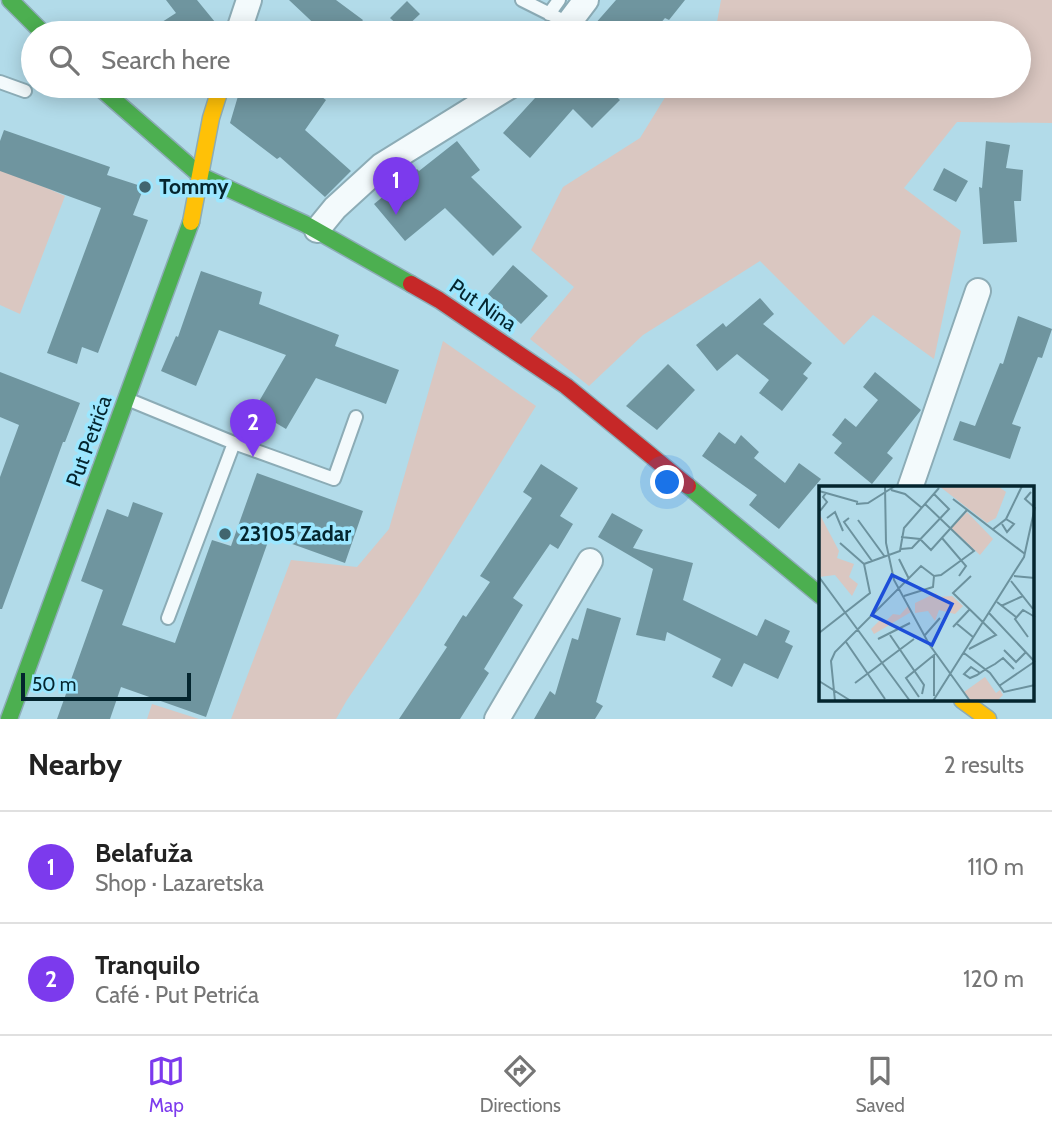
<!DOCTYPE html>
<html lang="en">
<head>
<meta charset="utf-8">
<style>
	:root { --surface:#fff; --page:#f2f2f2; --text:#222; --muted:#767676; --line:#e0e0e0; --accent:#7c3aed }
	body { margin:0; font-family:Cabin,sans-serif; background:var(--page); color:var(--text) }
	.scale { position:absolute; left:21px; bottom:18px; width:170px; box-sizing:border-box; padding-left:7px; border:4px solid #04252e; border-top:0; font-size:19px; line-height:24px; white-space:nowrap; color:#04252e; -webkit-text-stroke:5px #9ce7ff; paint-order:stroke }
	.you { position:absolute; left:668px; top:483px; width:24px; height:24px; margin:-18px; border:5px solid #fff; border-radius:50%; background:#1a73e8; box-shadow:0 0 0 10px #1a73e833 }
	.badge { display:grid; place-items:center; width:46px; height:46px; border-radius:50%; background:var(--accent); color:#fff; font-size:23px; font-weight:700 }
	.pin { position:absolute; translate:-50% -58px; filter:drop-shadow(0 2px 4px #0008) }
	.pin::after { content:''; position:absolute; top:37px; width:24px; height:21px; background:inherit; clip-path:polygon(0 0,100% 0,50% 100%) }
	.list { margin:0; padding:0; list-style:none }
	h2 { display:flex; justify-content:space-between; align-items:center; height:91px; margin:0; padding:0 28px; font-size:30px }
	h2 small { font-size:23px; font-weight:400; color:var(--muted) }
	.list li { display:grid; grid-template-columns:46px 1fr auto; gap:21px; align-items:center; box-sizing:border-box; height:112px; padding:0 28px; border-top:2px solid var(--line) }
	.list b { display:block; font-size:26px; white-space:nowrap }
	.list p { margin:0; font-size:23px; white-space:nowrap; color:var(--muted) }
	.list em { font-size:23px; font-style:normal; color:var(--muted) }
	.icon { flex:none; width:38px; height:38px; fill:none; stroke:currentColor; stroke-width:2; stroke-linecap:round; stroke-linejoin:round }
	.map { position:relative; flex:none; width:1052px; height:719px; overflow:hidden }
	.search { position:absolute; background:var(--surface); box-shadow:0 4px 18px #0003; left:21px; right:21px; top:21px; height:77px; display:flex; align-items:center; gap:18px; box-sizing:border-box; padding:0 24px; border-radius:38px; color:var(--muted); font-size:26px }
	.sheet { height:315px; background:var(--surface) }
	nav { display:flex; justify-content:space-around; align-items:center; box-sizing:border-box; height:98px; border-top:2px solid var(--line); background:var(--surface); font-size:19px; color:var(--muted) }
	nav a { display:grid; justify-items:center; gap:4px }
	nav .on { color:var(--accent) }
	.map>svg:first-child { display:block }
	.green { fill:#dac7c1 }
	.building { fill:#6f959f }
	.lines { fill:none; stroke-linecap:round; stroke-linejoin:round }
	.lane-casing { stroke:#8cacb6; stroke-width:16 }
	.street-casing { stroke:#8cacb6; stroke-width:28 }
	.fast-casing { stroke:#8cacb6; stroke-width:19 }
	.slow-casing { stroke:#8cacb6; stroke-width:19 }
	.jam-casing { stroke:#8cacb6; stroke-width:19 }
	.lane { stroke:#f3fafc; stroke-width:12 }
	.street { stroke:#f3fafc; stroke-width:24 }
	.fast { stroke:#4caf50; stroke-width:16 }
	.slow { stroke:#ffc107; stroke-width:16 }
	.jam { stroke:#c62828; stroke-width:16 }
	.poi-dot { fill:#41656f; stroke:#9ce7ff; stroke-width:2.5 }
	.labels { text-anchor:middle; stroke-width:7; stroke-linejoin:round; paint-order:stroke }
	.poi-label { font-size:21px; font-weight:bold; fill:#04252e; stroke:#9ce7ff; text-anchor:start }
	.street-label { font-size:21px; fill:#04252e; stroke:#9ce7ff }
	.inset-road { fill:none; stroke:#6c929e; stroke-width:2 }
	.view { fill:#1d4ed8; fill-opacity:0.15; stroke:#1d4ed8; stroke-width:3.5 }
	.inset-edge { fill:none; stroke:#04252e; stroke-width:3.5 }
</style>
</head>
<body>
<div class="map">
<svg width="1052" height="719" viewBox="0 0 1052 719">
	<rect width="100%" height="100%" fill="#b2dbe9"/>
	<!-- green -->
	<path class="green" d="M721,0H1052V123L957,122L904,188L961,231L934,359L873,315L844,345L760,261L643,335L589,386L530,339L574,287L531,250L563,187L640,138L672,86H1019V33H715Z
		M0,160L4,169L65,196L20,314L0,305Z
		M443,341L536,406L418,596L347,700L336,719H231L291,560L357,567L389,529Z
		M152,704L199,719H147Z"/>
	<!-- building -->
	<path class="building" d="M166,0H197L224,33H145L176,13Z
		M289,0H336L363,20L353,33H324Z
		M616,0H685L669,20L665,18L652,33H587Z
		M407,1L420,14L403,30L390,18Z
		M241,86H307L326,100L305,130L351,171L325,197L280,157L277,159L230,123Z
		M546,86H605L620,100L592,128L573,109L530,158L503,133Z
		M4,130L110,167L107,175L144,187L133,215L148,220L98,353L82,347L77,364L47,353L101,208L0,171V141Z
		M457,141L480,170L471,177L522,227L493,256L445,208L405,241L374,204L417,169L419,171Z
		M986,141L1010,145L1006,168L1023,170L1021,201H1014L1017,242L983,244L979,187L982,188Z
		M944,168L968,181L956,202L933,190Z
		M513,265L548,296L521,324L488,294Z
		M201,271L262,292L259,304L339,335L335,346L399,370L386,404L316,378L286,429L254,410L286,355L219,330L196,386L161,371L176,336L178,337Z
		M760,298L774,314L763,324L812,363L803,374L808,378L782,411L759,393L769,380L737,354L717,371L696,345L723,323L726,327Z
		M1018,316L1052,329L1042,358L1038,357L1012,424L1021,427L1010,459L953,440L960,421L975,426L1000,363L1003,364Z
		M668,364L695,390L657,430L626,406Z
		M0,372L80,403L65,442H63L2,609H0V477L19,425L0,417Z
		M875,372L921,410L887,453L893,458L872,484L834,453L842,443L832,435L845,418L856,427L878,400L863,387Z
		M719,432L735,444L741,435L759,452L754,458L785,483L799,463L821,479L779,529L749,505L757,495L702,456Z
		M541,464L578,488L560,516L573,524L558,549L550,544L513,598L523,605L484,669L489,673L460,719H399L447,647L444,645L463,615L466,617L490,582L480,576L532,498L523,492Z
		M257,473L363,511L345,563L270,536L206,717L121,687L110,719H57L103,590L81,581L107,509L128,517L133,502L163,513L122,625L175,643L212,540L231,546Z
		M612,513L643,530L633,548L693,563L683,600L757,636L765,619L790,631L785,642L793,646L778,679L744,663L732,687L712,677L721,659L667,632L665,641L636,635L653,569L598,537Z
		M587,608L621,618L596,702L603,706L595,719H534L550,691L555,695L572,638L578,640Z"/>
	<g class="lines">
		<defs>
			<path id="lane" d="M522,0L568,23
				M549,14L559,0
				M0,82L25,91
				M127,399L234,443L334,479L356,417
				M168,618L234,443"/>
			<path id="street" d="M238,33L249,0
				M561,33L586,0
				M317,230L335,208L381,166L510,86
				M910,488L978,291
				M497,719L590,561"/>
			<path id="fast" d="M10,0L43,33
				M98,86L201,176L305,224L411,284
				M688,486L821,596
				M9,719L191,222"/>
			<path id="slow" d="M191,222L211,118L221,86
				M962,700L988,719"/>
			<path id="jam" d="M411,284L439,300L566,386L688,486"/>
		</defs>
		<!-- lane casing -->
		<use href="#lane" class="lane-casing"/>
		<!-- street casing -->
		<use href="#street" class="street-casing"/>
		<!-- fast casing -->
		<use href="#fast" class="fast-casing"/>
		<!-- slow casing -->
		<use href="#slow" class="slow-casing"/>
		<!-- jam casing -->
		<use href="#jam" class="jam-casing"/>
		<!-- lane -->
		<use href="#lane" class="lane"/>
		<!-- street -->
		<use href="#street" class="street"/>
		<!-- fast -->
		<use href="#fast" class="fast"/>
		<!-- slow -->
		<use href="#slow" class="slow"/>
		<!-- jam -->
		<use href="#jam" class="jam"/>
	</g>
	<!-- markers -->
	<g class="poi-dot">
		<circle cx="145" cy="187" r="7"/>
		<circle cx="225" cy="534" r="7"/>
	</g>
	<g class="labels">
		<!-- poi labels -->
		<g class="poi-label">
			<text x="159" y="194">Tommy</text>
			<text x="239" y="541">23105 Zadar</text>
		</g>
		<!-- street labels -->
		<g class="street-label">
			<text transform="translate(483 305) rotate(34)" y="7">Put Nina</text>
			<text transform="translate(89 441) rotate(-70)" y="7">Put Petrića</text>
		</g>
	</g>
	<!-- overview -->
	<g transform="translate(819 486)">
		<rect width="215" height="215" fill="#b2dbe9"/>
		<path d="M120,0H179L187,6L177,32L168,37ZM148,26L174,53L161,69L132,42ZM0,27L20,65L18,72L35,78L30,91L39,98L33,110L16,89L0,91ZM117,107L120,111L133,110L144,120L136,128L120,124L116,135L109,125L96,127V117ZM89,120L92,126L55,148L52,143L62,133L66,136L74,128L81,129ZM166,191L177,207L181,204L184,209L178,215H151L145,206Z" fill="#dac7c1"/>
		<path class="inset-road" d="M66,0L67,57L75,94L110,158L151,215M72,4L86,8L103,22M0,5L39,16M212,6L206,13L215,21M134,13L206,68M37,18L49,17L76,0M1,25L8,16L4,11L7,7M8,32L16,26L24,45M30,32L25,36L53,75M39,34L66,71M183,38L188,46L195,38L187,33M173,44L187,33L203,0M82,51L101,53L112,64L148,24M123,52L147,80L140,90M21,57L45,78M82,63L93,62L130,23L115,8M80,73L90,93M195,90L216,92M0,91L91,215M192,95L214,123M85,110L114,101L115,90M178,116L197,131M182,120L204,110M170,127L216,176M137,137L154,151M134,141L150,124M0,147L51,107L45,78L81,65L85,42L120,2M71,149L105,199L103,208M106,149L121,132M209,151L196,133L204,124L216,131M59,153L91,137M27,156L66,213M150,163L177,149L134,107L152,90M185,164L197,176L207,166M145,167L171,187L185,206L216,199M161,187L152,181L145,188L151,192L158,189L167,183L176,178L184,172L195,183M0,195L32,215M36,197L95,153M180,200L215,176M100,211L87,192L115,169V210M16,215L12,175L16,166L102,80L115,90L122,89L155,65L106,18M114,215L205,71L216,21"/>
		<path class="view" d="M73,89L133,118L113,159L53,129Z"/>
		<rect width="215" height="215" class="inset-edge"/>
	</g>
</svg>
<div class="scale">50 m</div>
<div class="you"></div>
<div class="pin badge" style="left:396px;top:215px">1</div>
<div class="pin badge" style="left:253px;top:457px">2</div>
<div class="search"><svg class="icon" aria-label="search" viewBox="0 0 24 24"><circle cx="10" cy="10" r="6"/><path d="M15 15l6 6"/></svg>Search here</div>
</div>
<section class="sheet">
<h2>Nearby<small>2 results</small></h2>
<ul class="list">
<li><span class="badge">1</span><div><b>Belafuža</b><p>Shop · Lazaretska</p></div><em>110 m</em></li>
<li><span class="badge">2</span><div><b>Tranquilo</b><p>Café · Put Petrića</p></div><em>120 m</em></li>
</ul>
</section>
<nav>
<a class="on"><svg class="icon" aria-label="map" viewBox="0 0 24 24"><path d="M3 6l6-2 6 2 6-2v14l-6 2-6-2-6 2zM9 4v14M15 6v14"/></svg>Map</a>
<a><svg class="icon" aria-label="directions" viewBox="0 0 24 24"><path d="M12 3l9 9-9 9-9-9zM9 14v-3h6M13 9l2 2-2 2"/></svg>Directions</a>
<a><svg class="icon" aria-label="saved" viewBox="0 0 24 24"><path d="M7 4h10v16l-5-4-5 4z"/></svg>Saved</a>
</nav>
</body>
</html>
